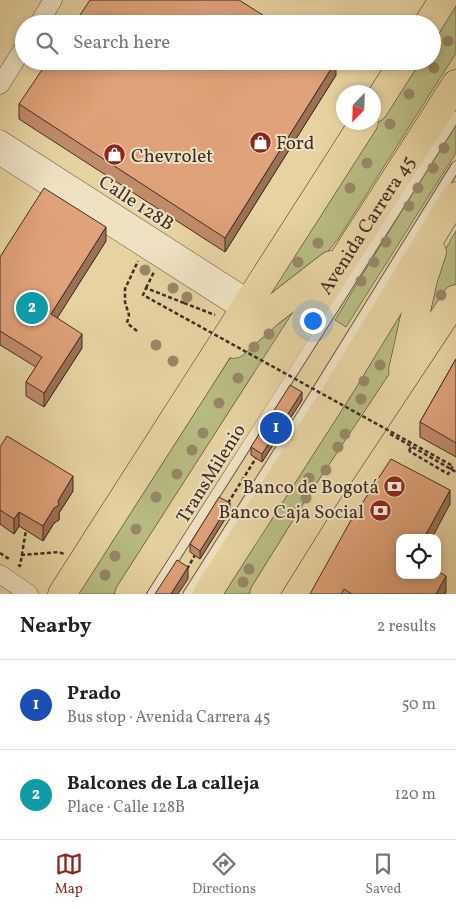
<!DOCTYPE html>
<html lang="en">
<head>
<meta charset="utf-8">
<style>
	:root { --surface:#fff; --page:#f2f2f2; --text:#222; --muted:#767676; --line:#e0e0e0; --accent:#8f2418 }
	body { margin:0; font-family:Vollkorn,serif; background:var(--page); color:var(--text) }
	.controls { position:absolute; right:15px; bottom:15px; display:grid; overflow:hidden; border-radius:10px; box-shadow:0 2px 8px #0003 }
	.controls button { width:45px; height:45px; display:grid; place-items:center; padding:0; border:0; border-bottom:1px solid var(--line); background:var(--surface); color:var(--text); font:25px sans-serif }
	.compass { position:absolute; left:336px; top:85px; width:45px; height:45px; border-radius:50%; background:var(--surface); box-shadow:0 2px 8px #0003; rotate:203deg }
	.you { position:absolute; left:312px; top:320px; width:18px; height:18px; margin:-12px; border:4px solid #fff; border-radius:50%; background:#1a73e8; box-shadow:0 0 0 8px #1a73e833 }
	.badge { display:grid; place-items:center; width:32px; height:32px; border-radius:50%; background:var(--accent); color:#fff; font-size:16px; font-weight:700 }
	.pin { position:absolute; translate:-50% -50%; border:2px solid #fff; box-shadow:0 1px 5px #0006 }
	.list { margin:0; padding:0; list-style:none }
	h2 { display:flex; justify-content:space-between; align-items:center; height:65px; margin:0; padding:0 20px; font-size:21px }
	h2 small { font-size:16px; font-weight:400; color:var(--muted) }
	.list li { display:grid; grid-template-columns:32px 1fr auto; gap:15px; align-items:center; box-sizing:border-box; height:90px; padding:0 20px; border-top:1px solid var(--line) }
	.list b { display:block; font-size:19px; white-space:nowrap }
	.list p { margin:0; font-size:16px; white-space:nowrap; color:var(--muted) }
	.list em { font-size:16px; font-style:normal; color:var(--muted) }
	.icon { flex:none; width:28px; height:28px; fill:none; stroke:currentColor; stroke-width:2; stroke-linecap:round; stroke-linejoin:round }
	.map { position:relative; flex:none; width:456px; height:594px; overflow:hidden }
	.search { position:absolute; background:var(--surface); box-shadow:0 2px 8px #0003; left:15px; right:15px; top:15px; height:55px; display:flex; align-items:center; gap:12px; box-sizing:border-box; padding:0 18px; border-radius:28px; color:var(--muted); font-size:19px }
	.sheet { height:245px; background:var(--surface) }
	nav { display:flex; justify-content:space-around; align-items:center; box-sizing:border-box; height:70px; border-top:1px solid var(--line); background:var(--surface); font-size:14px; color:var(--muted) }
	nav a { display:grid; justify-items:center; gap:2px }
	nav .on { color:var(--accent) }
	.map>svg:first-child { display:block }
	.green { fill:#b8bc83; stroke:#7c7554 }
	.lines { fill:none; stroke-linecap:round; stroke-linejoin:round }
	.service-casing { stroke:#695745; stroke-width:11 }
	.minor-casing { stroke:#695745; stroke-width:19 }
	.trunk-casing { stroke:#3f2e26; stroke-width:29 }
	.path { stroke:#3f2e26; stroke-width:2.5; stroke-dasharray:4 2.5; stroke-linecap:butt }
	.service { stroke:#efe2c3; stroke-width:9 }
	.minor { stroke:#efe2c3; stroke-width:18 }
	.trunk { stroke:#e7d3a2; stroke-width:28 }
	.path-bridge { stroke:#3f2e26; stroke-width:2.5; stroke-dasharray:4 2.5; stroke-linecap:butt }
	.tree { fill:#988868 }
	.wall { fill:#c08b69; stroke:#3f2e26 }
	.shaded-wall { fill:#9c7155; stroke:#3f2e26 }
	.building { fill:#dfa27a; stroke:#3f2e26 }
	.labels { text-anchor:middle; stroke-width:4; stroke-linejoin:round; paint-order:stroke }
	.poi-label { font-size:19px; fill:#3f2e26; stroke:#efe2c3; text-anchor:start }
	.street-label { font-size:19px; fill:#3f2e26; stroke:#efe2c3 }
</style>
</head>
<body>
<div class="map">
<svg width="456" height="594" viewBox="0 0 456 594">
	<rect width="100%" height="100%" fill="#e7d3a2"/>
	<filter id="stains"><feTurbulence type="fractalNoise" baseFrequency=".004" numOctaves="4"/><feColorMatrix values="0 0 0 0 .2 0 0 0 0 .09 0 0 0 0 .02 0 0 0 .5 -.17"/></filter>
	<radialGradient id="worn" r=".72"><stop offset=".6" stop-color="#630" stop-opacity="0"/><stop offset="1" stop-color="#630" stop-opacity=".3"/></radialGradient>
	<!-- green -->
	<path class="green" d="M456,0V53L338,239L310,274L253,318L416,61H432V35Z
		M456,121V153L346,327L335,320Z
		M456,231V288L423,341C427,300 434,266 456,231Z
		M409,291L396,378L255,594H219Z
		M299,306L114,594H71L228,361L248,340Z"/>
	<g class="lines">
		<defs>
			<path id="service" d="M152,594L456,116
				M188,594L305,410L456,166"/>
			<path id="minor" d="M38,24L53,0
				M0,85L24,47
				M0,139L251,300
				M0,156L244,312
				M0,574L29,594"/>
			<g id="trunk">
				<path d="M428,24L443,0"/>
				<path d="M374,108L404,61"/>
				<path d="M234,344L269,313L331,265"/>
				<path d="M403,370L423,280L432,252"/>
				<path d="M62,594L364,122"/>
				<path id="s1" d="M129,594L456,84"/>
				<path d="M207,594L341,385L456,196"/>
				<path d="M264,594L320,504L456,299"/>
			</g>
		</defs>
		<!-- service casing -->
		<use href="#service" class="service-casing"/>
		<!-- minor casing -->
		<use href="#minor" class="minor-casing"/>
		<!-- trunk casing -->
		<use href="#trunk" class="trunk-casing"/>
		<!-- path -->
		<path class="path" d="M146,288L154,272
			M184,303L215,315
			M137,331L127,323L129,315L125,302V289L138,261
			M390,434L456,472
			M409,451L411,447
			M228,503L256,458
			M0,553L9,559
			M21,555L59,552L64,554
			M18,565L20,566L26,530
			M187,569L195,555"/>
		<!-- service -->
		<use href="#service" class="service"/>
		<!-- minor -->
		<use href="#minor" class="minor"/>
		<!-- trunk -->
		<use href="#trunk" class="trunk"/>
		<!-- path-bridge -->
		<path class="path-bridge" d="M184,303L146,288L143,295L453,466L448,474L409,451"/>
	</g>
	<!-- trees -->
	<g class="tree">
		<circle cx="448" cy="41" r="5.5"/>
		<circle cx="434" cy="68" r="5.5"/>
		<circle cx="409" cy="94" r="5.5"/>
		<circle cx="390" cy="124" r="5.5"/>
		<circle cx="444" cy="148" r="5.5"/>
		<circle cx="367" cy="163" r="5.5"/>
		<circle cx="433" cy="168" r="5.5"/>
		<circle cx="350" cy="188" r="5.5"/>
		<circle cx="418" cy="188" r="5.5"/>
		<circle cx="409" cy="206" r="5.5"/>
		<circle cx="386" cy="242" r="5.5"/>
		<circle cx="318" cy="243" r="5.5"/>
		<circle cx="298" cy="262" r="5.5"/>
		<circle cx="374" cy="262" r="5.5"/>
		<circle cx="145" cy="270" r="5.5"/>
		<circle cx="361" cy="281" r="5.5"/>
		<circle cx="173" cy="288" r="5.5"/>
		<circle cx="441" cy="295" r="5.5"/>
		<circle cx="187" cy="297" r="5.5"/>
		<circle cx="269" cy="334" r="5.5"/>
		<circle cx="156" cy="345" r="5.5"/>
		<circle cx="254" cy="347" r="5.5"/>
		<circle cx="173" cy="361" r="5.5"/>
		<circle cx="380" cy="365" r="5.5"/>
		<circle cx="238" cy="378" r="5.5"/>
		<circle cx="364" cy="381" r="5.5"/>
		<circle cx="361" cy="399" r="5.5"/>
		<circle cx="219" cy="403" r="5.5"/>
		<circle cx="203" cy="433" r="5.5"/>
		<circle cx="345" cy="434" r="5.5"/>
		<circle cx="338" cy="447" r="5.5"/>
		<circle cx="192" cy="450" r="5.5"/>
		<circle cx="326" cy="470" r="5.5"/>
		<circle cx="177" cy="474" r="5.5"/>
		<circle cx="309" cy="478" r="5.5"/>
		<circle cx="156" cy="497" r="5.5"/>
		<circle cx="306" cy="498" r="5.5"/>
		<circle cx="299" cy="511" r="5.5"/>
		<circle cx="136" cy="529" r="5.5"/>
		<circle cx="115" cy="556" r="5.5"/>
		<circle cx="249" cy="569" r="5.5"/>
		<circle cx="105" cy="575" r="5.5"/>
		<circle cx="243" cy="582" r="5.5"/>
	</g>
	<!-- wall -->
	<path class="wall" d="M336,75L225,252L19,119V104Z
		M106,241L57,318L82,348L44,407L26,396V382L36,367L0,345V257Z
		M456,359V457L420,437V422Z
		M302,400L262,462L251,455V447Z
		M0,447L73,491L59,513V520L54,523L43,541L19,526L14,534L0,524Z
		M450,504L400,575L446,591L445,594H310Z
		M230,511L200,559L190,552V544Z"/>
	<!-- shaded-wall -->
	<path class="shaded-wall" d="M336,61V75L225,252V238Z
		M106,227V241L51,328V314Z
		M82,334V348L44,407V393Z
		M302,392V400L262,462V454Z
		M73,476V491L59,513V520L54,523L43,541V526Z
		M450,490V504L432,538H424Z
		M230,503V511L200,559V551Z
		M19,512V526L14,534V519Z
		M188,567V579L178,594H171Z
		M446,576V591L445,594H436Z"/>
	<!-- building -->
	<path class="building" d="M90,0H239L277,24H74Z
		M48,61H336L225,238L19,104Z
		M44,188L106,227L51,314L82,334L44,393L26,382L42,357L0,331V257Z
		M456,359V443L420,422Z
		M290,385L302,392L262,454L251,447Z
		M7,436L73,476L58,501L59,505L54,508L43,526L19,512L14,519L0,510V447Z
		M391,459L450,490L424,538H400V575H437V571L446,576L436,594H352L344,589L341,594H310L350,522Z
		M219,497L230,503L200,551L190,544Z
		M177,560L188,567L171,594H155Z"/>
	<!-- icons -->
	<defs>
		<symbol id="shop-disc" viewBox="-11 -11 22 22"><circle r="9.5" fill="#8f2418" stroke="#efe2c3"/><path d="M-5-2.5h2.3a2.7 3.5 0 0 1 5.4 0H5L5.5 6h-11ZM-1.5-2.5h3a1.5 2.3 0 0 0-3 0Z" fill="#fff"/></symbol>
		<symbol id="bank-disc" viewBox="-11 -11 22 22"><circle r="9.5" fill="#8f2418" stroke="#efe2c3"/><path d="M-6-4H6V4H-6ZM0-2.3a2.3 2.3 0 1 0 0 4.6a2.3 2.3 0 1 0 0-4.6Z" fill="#fff"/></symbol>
	</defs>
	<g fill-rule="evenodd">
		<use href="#shop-disc" x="248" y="130" width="25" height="25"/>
		<use href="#shop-disc" x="102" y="142" width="25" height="25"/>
		<use href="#bank-disc" x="382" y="474" width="25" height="25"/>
		<use href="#bank-disc" x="368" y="498" width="25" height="25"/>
	</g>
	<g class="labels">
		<!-- poi labels -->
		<g class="poi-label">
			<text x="276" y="149">Ford</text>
			<text x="131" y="162">Chevrolet</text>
			<text x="379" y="493" text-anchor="end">Banco de Bogotá</text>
			<text x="364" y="518" text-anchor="end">Banco Caja Social</text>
		</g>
		<!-- street labels -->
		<g class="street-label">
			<text transform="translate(137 202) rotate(33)" y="7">Calle 128B</text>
			<text dy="7" stroke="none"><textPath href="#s1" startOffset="439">Avenida Carrera 45</textPath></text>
			<text transform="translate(210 473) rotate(-58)" y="7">TransMilenio</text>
		</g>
	</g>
	<rect width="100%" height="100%" filter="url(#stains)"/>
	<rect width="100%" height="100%" fill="url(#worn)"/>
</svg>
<div class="controls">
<button><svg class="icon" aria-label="locate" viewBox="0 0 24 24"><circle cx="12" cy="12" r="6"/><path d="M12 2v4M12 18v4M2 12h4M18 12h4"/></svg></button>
</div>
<svg class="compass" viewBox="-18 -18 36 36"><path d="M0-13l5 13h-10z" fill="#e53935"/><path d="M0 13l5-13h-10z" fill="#767676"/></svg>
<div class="you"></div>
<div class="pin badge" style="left:276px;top:428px;background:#1a4fb4">1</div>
<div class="pin badge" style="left:32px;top:308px;background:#0f9aa8">2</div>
<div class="search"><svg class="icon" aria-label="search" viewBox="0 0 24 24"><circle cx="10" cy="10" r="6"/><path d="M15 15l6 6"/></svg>Search here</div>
</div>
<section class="sheet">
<h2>Nearby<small>2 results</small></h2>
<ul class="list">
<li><span class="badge" style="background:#1a4fb4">1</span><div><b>Prado</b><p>Bus stop · Avenida Carrera 45</p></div><em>50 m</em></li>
<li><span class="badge" style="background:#0f9aa8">2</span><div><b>Balcones de La calleja</b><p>Place · Calle 128B</p></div><em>120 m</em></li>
</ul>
</section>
<nav>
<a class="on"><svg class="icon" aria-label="map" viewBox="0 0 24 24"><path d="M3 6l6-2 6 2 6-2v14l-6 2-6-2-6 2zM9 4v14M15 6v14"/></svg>Map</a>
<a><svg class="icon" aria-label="directions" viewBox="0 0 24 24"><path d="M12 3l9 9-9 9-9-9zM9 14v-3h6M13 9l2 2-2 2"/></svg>Directions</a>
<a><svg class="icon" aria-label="saved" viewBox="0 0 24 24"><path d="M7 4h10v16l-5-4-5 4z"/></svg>Saved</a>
</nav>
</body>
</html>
